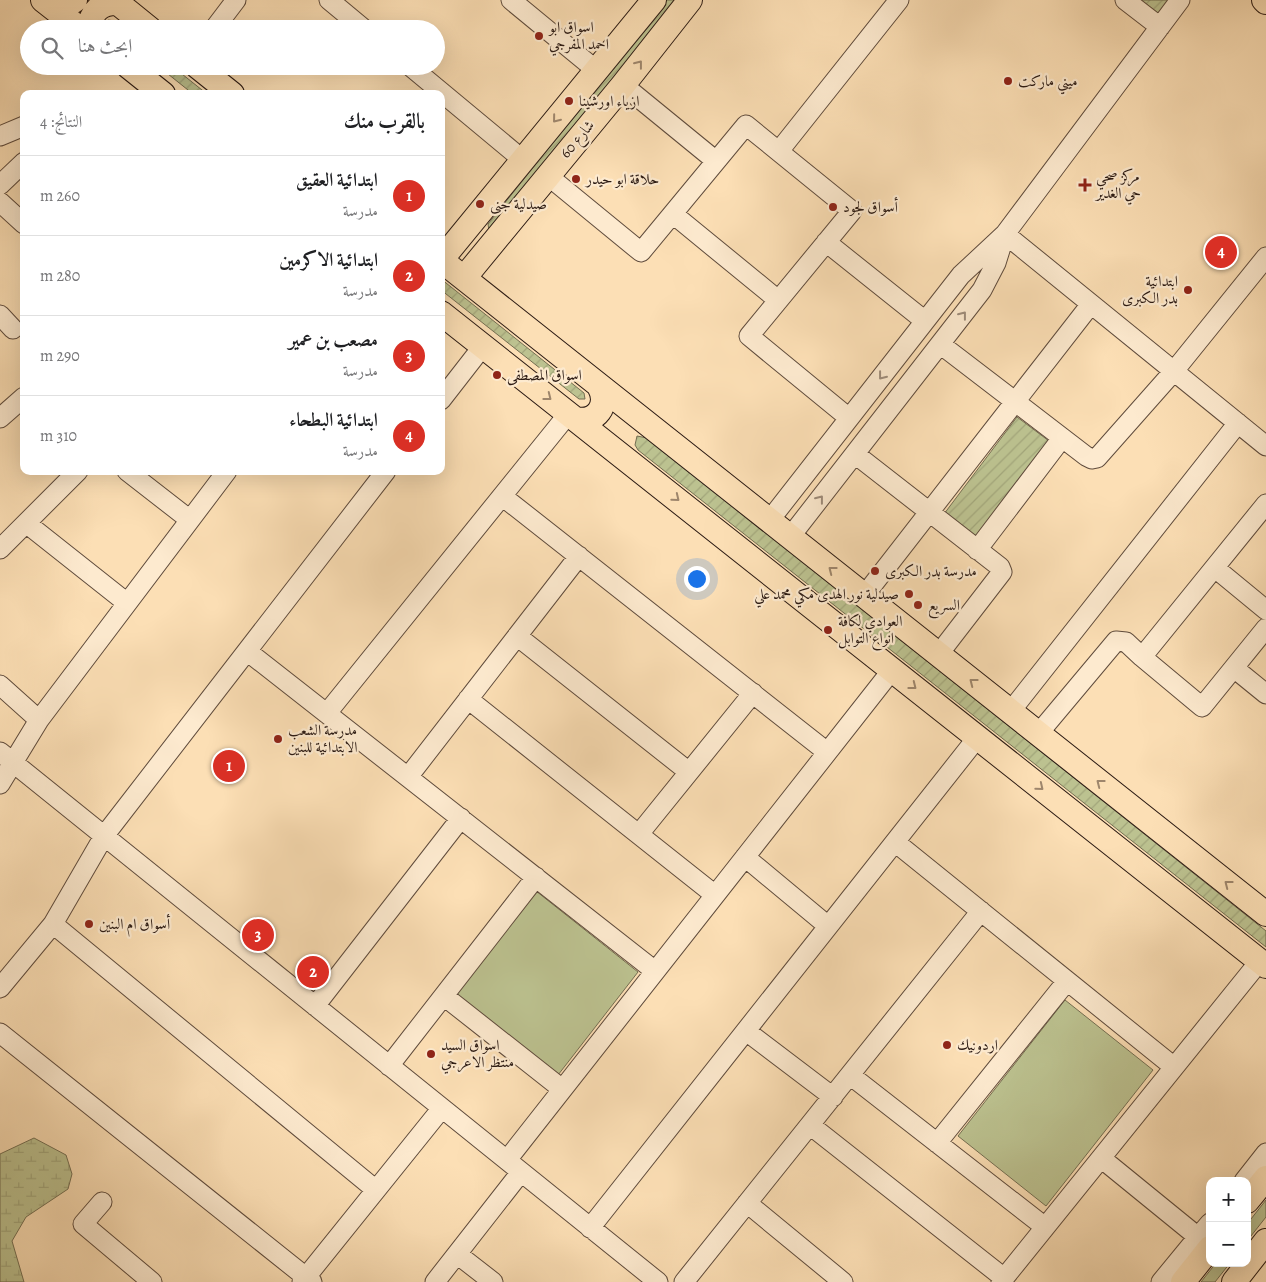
<!DOCTYPE html>
<html lang="ar">
<head>
<meta charset="utf-8">
<style>
	:root { --surface:#fff; --page:#f2f2f2; --text:#202124; --muted:#757577; --line:#e0e0e0; --accent:#d93025 }
	body { margin:0; font-family:Alegreya,Amiri,serif; background:var(--page); color:var(--text); direction:rtl }
	.controls { position:absolute; right:15px; bottom:15px; display:grid; overflow:hidden; border-radius:10px; box-shadow:0 5px 20px #0002 }
	.controls button { width:45px; height:45px; display:grid; place-items:center; padding:0; border:0; border-bottom:1px solid var(--line); background:var(--surface); color:var(--text); font:25px sans-serif }
	.you { position:absolute; left:696px; top:578px; width:18px; height:18px; margin:-12px; border:4px solid #fff; border-radius:50%; background:#1a73e8; box-shadow:0 0 0 8px #1a73e833 }
	.badge { display:grid; place-items:center; width:32px; height:32px; border-radius:50%; background:var(--accent); color:#fff; font-size:16px; font-weight:700 }
	.pin { position:absolute; translate:-50% -50%; border:2px solid #fff; box-shadow:0 1px 5px #0006 }
	.list { margin:0; padding:0; list-style:none }
	h2 { display:flex; justify-content:space-between; align-items:center; height:65px; margin:0; padding:0 20px; font-size:21px }
	h2 small { font-size:16px; font-weight:400; color:var(--muted) }
	.list li { display:grid; grid-template-columns:32px 1fr auto; gap:15px; align-items:center; box-sizing:border-box; height:80px; padding:0 20px; border-top:1px solid var(--line) }
	.list b { display:block; font-size:19px; white-space:nowrap }
	.list p { margin:0; font-size:16px; white-space:nowrap; color:var(--muted) }
	.list em { font-size:16px; font-style:normal; color:var(--muted) }
	.icon { flex:none; width:28px; height:28px; fill:none; stroke:currentColor; stroke-width:2; stroke-linecap:round; stroke-linejoin:round }
	.map { position:relative; flex:none; width:1266px; height:1282px; overflow:hidden; direction:ltr }
	.search { position:absolute; background:var(--surface); box-shadow:0 5px 20px #0002; left:20px; top:20px; width:425px; height:55px; display:flex; align-items:center; gap:12px; box-sizing:border-box; padding:0 18px; border-radius:28px; color:var(--muted); font-size:19px }
	.panel { position:absolute; background:var(--surface); box-shadow:0 5px 20px #0002; left:20px; top:90px; width:425px; height:385px; border-radius:10px; direction:rtl }
	.map>svg:first-child { display:block }
	.green { fill:#bcc290; stroke:#746e52 }
	.wetland { fill:url(#wetland-marsh); stroke:#746e52 }
	.garden { fill:url(#garden-furrows); stroke:#746e52 }
	.lines { fill:none; stroke-linecap:round; stroke-linejoin:round }
	.minor-casing { stroke:#5f4b3c; stroke-width:21 }
	.major-casing { stroke:#2b1a13; stroke-width:26 }
	.minor { stroke:#fdeacf; stroke-width:19 }
	.major { stroke:#fcdfb5; stroke-width:24 }
	.oneway { stroke:#9e866c }
	.oneway2 { stroke:#9e8c7a }
	.poi-dot { fill:#8f2418; stroke:#fdeacf; stroke-width:2 }
	.labels { text-anchor:middle; stroke-width:4.5; stroke-linejoin:round; paint-order:stroke }
	.poi-label { font-size:15px; fill:#2b1a13; stroke:#fdeacf; text-anchor:start }
	.street-label { font-size:15px; fill:#2b1a13; stroke:#fdeacf }
</style>
</head>
<body>
<div class="map">
<svg width="1266" height="1282" viewBox="0 0 1266 1282">
	<defs>
		<pattern id="wetland-marsh" width="20" height="14" patternUnits="userSpaceOnUse" patternTransform="scale(1.25)"><rect width="20" height="14" fill="#bcc290"/><path d="M1 5h8M5 5V1M11 12h8M15 12V8" fill="none" stroke="#a2a67b"/></pattern>
		<pattern id="garden-furrows" width="10" height="10" patternUnits="userSpaceOnUse" patternTransform="scale(1.25)"><rect width="10" height="10" fill="#bcc290"/><path d="M-1 1l2-2M0 10L10 0M9 11l2-2" fill="none" stroke="#a2a67b"/></pattern>
	</defs>
	<rect width="100%" height="100%" fill="#fcdfb5"/>
	<filter id="stains"><feTurbulence type="fractalNoise" baseFrequency=".004" numOctaves="4"/><feColorMatrix values="0 0 0 0 .2 0 0 0 0 .09 0 0 0 0 .02 0 0 0 .5 -.17"/></filter>
	<radialGradient id="worn" r=".72"><stop offset=".6" stop-color="#630" stop-opacity="0"/><stop offset="1" stop-color="#630" stop-opacity=".3"/></radialGradient>
	<!-- green -->
	<path class="green" d="M536,891L638,972L558,1075L456,994Z
		M1065,1000L1153,1070L1046,1206L958,1136Z
		M1266,1200V1217L1247,1241V1224Z
		M1216,1263H1230L1215,1282H1201Z"/>
	<!-- wetland -->
	<path class="wetland" d="M34,1138L66,1155L72,1174L68,1189L26,1217L12,1241L24,1282H0V1154Z"/>
	<!-- garden -->
	<path class="garden" d="M667,0H681L489,231L488,224Z
		M1140,0H1170L1159,15Z
		M108,20L115,21L125,29H111L106,23Z
		M158,66H172L207,94H193Z
		M441,279L584,393L585,399H579L441,290Z
		M1017,417L1049,441L977,538L944,514Z
		M637,436L647,438L1266,931V947L638,450L635,445Z"/>
	<g class="lines">
		<defs>
			<path id="minor" d="M329,0L364,29
				M511,0L596,70
				M1125,0L1160,27
				M214,29L236,0
				M410,66L523,160
				M623,85L716,161
				M0,136L24,126
				M779,151L899,0
				M547,175L641,252L746,125L852,211L749,336L849,418
				M0,185L24,162
				M0,202L24,224
				M673,214L778,300
				M1005,234L1266,446
				M826,242L925,321
				M0,315L13,329
				M940,344L1086,456L1092,459L1097,458L1174,371L1266,257
				M441,400L483,346
				M0,418L24,397
				M855,454L1000,567L1002,572L938,655
				M127,471L190,520
				M502,496L827,752
				M769,521L961,275L1005,234L1180,0
				M26,523L127,603
				M790,537L982,290L996,263L1005,234
				M0,549L78,471
				M977,550L1062,438
				M1215,568L1266,610
				M864,596L1091,304
				M517,636L689,772
				M247,651L655,971
				M1142,657L1202,707L1266,628
				M1234,668L1266,694
				M0,685L39,720
				M468,699L715,895
				M1010,712L1238,423
				M327,713L569,413
				M1038,734L1116,641L1126,642L1142,657L1266,504
				M0,752L658,1282
				M408,777L579,556
				M0,784L39,720L227,471
				M639,834L753,693
				M895,842L1174,1067
				M745,857L828,926
				M53,924L376,1190
				M0,988L53,924L104,836L386,471
				M444,996L562,1089
				M315,1006L461,818
				M746,1031L833,1097
				M0,1033L312,1282
				M389,1066L536,877
				M850,1075L1045,1227
				M810,1125L1004,1278
				M937,1143L1067,981
				M1101,1158L1198,1237L1161,1282
				M507,1160L892,670
				M1244,1181L1266,1153
				M102,1202L83,1224L152,1282
				M747,1203L843,1282
				M590,1228L977,738
				M1198,1237L1210,1223
				M457,1254L493,1282
				M302,1282L442,1108
				M435,1282L521,1172
				M684,1282L981,911
				M1001,1282L1259,962"/>
			<path id="major" d="M43,0L80,29
				M114,0L150,29
				M1264,0L1266,2
				M52,7L66,6L75,0
				M90,29C90,12 101,2 118,3
				M128,66L163,94
				M197,66L232,94
				M441,260L1266,914
				M441,260L654,0
				M464,278L623,85L690,0
				M441,313L1266,966
				M575,419C596,424 610,405 599,386
				M1247,1201L1266,1178
				M1183,1282L1210,1248
				M1234,1282L1266,1241"/>
		</defs>
		<!-- minor casing -->
		<use href="#minor" class="minor-casing"/>
		<!-- major casing -->
		<use href="#major" class="major-casing"/>
		<!-- minor -->
		<use href="#minor" class="minor"/>
		<!-- major -->
		<use href="#major" class="major"/>
	</g>
	<!-- one-way arrows -->
	<defs><path id="oneway-chevron" d="M-2-3.5L2.5 0L-2 3.5" fill="none" stroke-width="1.6" stroke-linecap="round" stroke-linejoin="round" transform="scale(1.25)"/></defs>
	<g class="oneway">
		<use href="#oneway-chevron" transform="translate(639 64) rotate(-52)"/>
		<use href="#oneway-chevron" transform="translate(556 119) rotate(129)"/>
		<use href="#oneway-chevron" transform="translate(548 397) rotate(38)"/>
		<use href="#oneway-chevron" transform="translate(676 498) rotate(39)"/>
		<use href="#oneway-chevron" transform="translate(832 570) rotate(-142)"/>
		<use href="#oneway-chevron" transform="translate(973 682) rotate(-142)"/>
		<use href="#oneway-chevron" transform="translate(913 686) rotate(38)"/>
		<use href="#oneway-chevron" transform="translate(1100 783) rotate(-142)"/>
		<use href="#oneway-chevron" transform="translate(1040 787) rotate(39)"/>
		<use href="#oneway-chevron" transform="translate(1228 884) rotate(-142)"/>
	</g>
	<g class="oneway2">
		<use href="#oneway-chevron" transform="translate(963 315) rotate(-52)"/>
		<use href="#oneway-chevron" transform="translate(882 376) rotate(128)"/>
		<use href="#oneway-chevron" transform="translate(820 499) rotate(-52)"/>
	</g>
	<!-- markers -->
	<g class="poi-dot">
		<circle cx="539" cy="36" r="5"/>
		<circle cx="1008" cy="81" r="5"/>
		<circle cx="569" cy="101" r="5"/>
		<circle cx="576" cy="179" r="5"/>
		<path d="M1082.5 177.5h5v5h5v5h-5v5h-5v-5h-5v-5h5z"/>
		<circle cx="480" cy="204" r="5"/>
		<circle cx="833" cy="207" r="5"/>
		<circle cx="1188" cy="290" r="5"/>
		<circle cx="497" cy="375" r="5"/>
		<circle cx="875" cy="571" r="5"/>
		<circle cx="909" cy="594" r="5"/>
		<circle cx="918" cy="605" r="5"/>
		<circle cx="828" cy="630" r="5"/>
		<circle cx="278" cy="739" r="5"/>
		<circle cx="89" cy="924" r="5"/>
		<circle cx="947" cy="1045" r="5"/>
		<circle cx="431" cy="1054" r="5"/>
	</g>
	<g class="labels">
		<!-- poi labels -->
		<g class="poi-label">
			<text x="549" y="32">اسواق ابو<tspan x="549" dy="17">احمد المفرجي</tspan></text>
			<text x="1018" y="86">ميني ماركت</text>
			<text x="579" y="106">ازياء اورشينا</text>
			<text x="1096" y="181">مركز صحي<tspan x="1096" dy="17">حي الغدير</tspan></text>
			<text x="586" y="184">حلاقة ابو حيدر</text>
			<text x="490" y="209">صيدلية جنى</text>
			<text x="843" y="212">أسواق لجود</text>
			<text x="1178" y="286" text-anchor="end">ابتدائية<tspan x="1178" dy="17">بدر الكبرى</tspan></text>
			<text x="507" y="380">اسواق المصطفى</text>
			<text x="885" y="576">مدرسة بدر الكبرى</text>
			<text x="899" y="599" text-anchor="end">صيدلية نور الهدى مكي محمد علي</text>
			<text x="928" y="610">السريع</text>
			<text x="838" y="626">العوادي لكافة<tspan x="838" dy="17">انواع التوابل</tspan></text>
			<text x="288" y="735">مدرسة الشعب<tspan x="288" dy="17">الابتدائية للبنين</tspan></text>
			<text x="99" y="929">أسواق ام البنين</text>
			<text x="441" y="1050">اسواق السيد<tspan x="441" dy="17">منتظر الاعرجي</tspan></text>
			<text x="957" y="1050">اردونيك</text>
		</g>
		<!-- street labels -->
		<g class="street-label">
			<text transform="translate(577 139) rotate(-50)" y="5">شارع 60</text>
		</g>
	</g>
	<rect width="100%" height="100%" filter="url(#stains)"/>
	<rect width="100%" height="100%" fill="url(#worn)"/>
</svg>
<div class="controls">
<button>+</button>
<button>−</button>
</div>
<div class="you"></div>
<div class="pin badge" style="left:229px;top:766px">1</div>
<div class="pin badge" style="left:313px;top:972px">2</div>
<div class="pin badge" style="left:258px;top:935px">3</div>
<div class="pin badge" style="left:1221px;top:252px">4</div>
<div class="search"><svg class="icon" aria-label="search" viewBox="0 0 24 24"><circle cx="10" cy="10" r="6"/><path d="M15 15l6 6"/></svg>ابحث هنا</div>
<section class="panel">
<h2>بالقرب منك<small>النتائج: 4</small></h2>
<ul class="list">
<li><span class="badge">1</span><div><b>ابتدائية العقيق</b><p>مدرسة</p></div><em>260 m</em></li>
<li><span class="badge">2</span><div><b>ابتدائية الاكرمين</b><p>مدرسة</p></div><em>280 m</em></li>
<li><span class="badge">3</span><div><b>مصعب بن عمير</b><p>مدرسة</p></div><em>290 m</em></li>
<li><span class="badge">4</span><div><b>ابتدائية البطحاء</b><p>مدرسة</p></div><em>310 m</em></li>
</ul>
</section>
</div>
</body>
</html>
